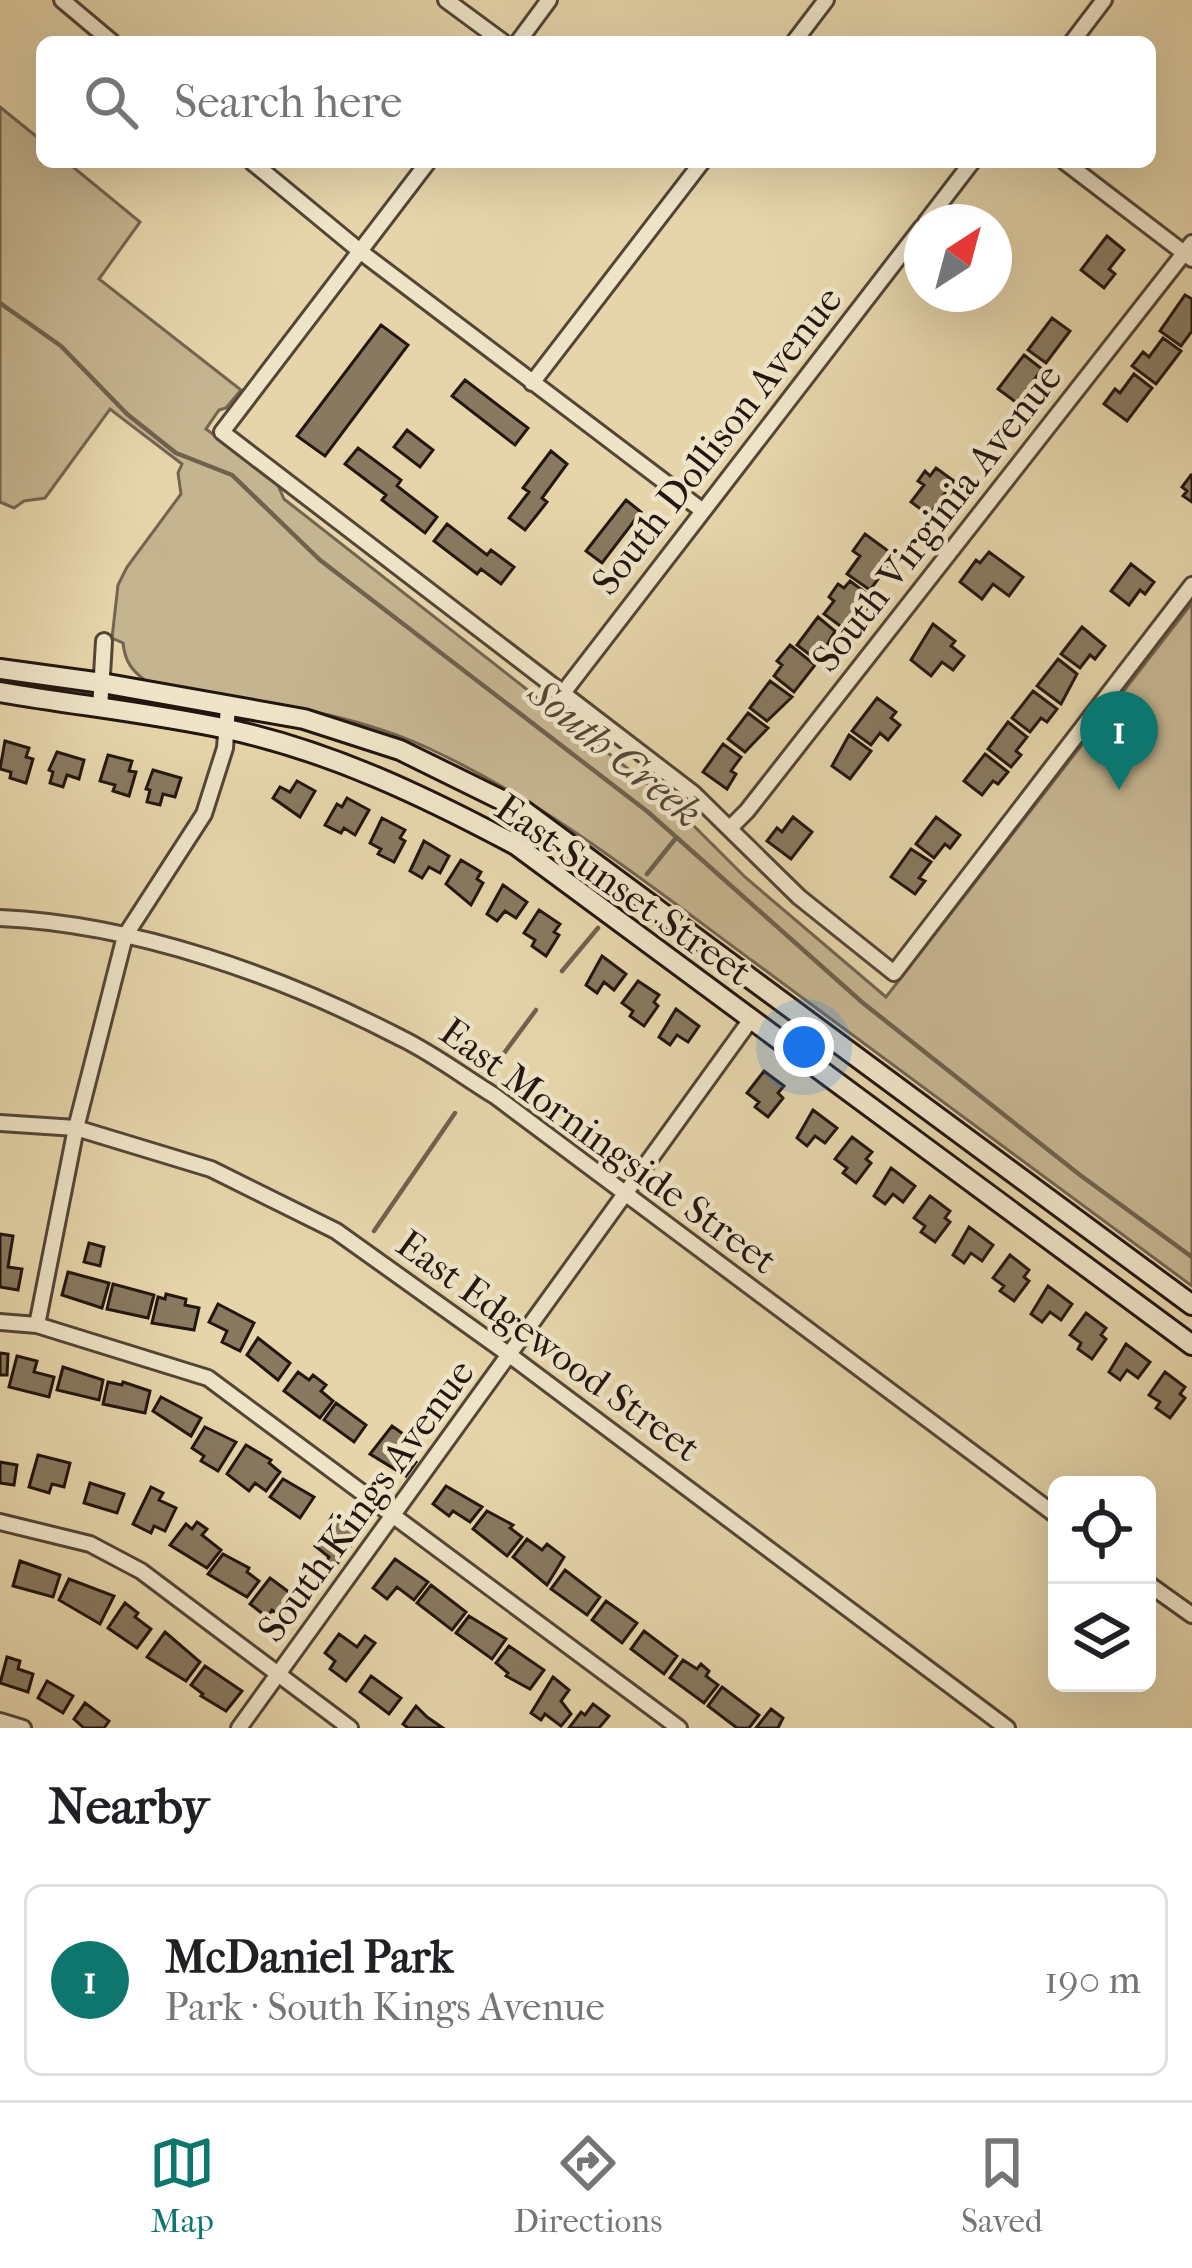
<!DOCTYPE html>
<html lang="en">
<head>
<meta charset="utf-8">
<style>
	:root { --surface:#fff; --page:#f2f2f2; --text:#202124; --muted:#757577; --line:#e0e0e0; --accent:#0f766e }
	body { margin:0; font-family:"IM FELL French Canon",serif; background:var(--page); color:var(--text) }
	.controls { position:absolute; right:36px; bottom:36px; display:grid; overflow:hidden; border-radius:18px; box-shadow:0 12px 48px #0002 }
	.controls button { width:108px; height:108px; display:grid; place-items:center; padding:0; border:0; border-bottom:3px solid var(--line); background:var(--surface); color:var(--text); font:60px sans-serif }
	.compass { position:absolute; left:904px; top:204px; width:108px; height:108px; border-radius:50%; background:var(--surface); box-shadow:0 12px 48px #0002; rotate:36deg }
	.you { position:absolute; left:804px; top:1047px; width:42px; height:42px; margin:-30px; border:9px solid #fff; border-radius:50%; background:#1a73e8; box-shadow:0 0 0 18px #1a73e833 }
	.badge { display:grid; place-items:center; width:78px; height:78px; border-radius:50%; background:var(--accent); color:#fff; font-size:39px; font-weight:700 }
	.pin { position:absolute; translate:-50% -99px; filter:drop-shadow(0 3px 6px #0008) }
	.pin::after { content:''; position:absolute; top:63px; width:42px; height:36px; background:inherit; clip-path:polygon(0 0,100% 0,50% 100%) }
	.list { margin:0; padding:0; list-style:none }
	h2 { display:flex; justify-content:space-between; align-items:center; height:156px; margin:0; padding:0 48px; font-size:51px }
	h2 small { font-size:39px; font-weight:400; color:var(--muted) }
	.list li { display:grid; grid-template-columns:78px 1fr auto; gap:36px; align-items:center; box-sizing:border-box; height:192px; margin:0 24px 24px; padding:0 24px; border:3px solid var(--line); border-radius:18px }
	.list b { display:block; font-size:45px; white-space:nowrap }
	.list p { margin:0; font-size:39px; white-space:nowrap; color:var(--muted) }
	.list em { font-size:39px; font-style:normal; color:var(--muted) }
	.icon { flex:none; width:66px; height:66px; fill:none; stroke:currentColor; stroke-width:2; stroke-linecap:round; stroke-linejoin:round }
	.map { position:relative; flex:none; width:1192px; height:1728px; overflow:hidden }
	.search { position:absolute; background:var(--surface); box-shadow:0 12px 48px #0002; left:36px; right:36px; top:36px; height:132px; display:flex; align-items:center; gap:30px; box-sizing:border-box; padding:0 42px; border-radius:18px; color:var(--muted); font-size:45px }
	.sheet { height:372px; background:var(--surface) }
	nav { display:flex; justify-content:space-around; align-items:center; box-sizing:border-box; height:168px; border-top:3px solid var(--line); background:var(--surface); font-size:33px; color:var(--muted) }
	nav a { display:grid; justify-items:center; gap:6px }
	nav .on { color:var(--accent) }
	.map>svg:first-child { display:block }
	.green { fill:#c5b490; stroke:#746450; stroke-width:3 }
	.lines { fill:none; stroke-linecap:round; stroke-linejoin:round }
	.stream { stroke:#70614d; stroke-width:4.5 }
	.building { fill:#887960; stroke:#23150f; stroke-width:3 }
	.minor-casing { stroke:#544536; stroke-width:20 }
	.secondary-casing { stroke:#23150f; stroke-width:24 }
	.minor { stroke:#efe4c8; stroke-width:14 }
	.secondary { stroke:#efe4c8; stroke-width:18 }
	.labels { text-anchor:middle; stroke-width:9; stroke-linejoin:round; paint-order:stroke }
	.street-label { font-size:39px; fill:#23150f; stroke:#efe4c8 }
	.water-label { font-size:42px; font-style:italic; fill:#574838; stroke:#efe4c8 }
</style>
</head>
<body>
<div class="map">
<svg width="1192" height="1728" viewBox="0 0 1192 1728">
	<rect width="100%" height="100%" fill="#e6d5ab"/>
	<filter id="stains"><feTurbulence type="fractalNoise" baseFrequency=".00167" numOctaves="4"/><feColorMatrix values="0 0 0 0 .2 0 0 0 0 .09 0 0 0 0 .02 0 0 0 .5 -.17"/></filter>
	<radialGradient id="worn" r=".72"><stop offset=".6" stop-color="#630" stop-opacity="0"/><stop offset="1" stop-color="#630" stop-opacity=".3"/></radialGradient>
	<!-- green -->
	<path class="green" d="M0,107L42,141V162H67L140,222L99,279L241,390L226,408L219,410L206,429L277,483L284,499L668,800L745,877L886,997L1192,603V1286C1046,1178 900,1070 754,962C649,885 547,803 428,748C338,707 242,701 146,681C131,670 125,661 123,643L112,638L118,585L127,567L181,494L178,473L182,464L110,409L45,498L24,501L14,508L0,502Z"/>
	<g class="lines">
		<!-- stream -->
		<path class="stream" d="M0,303L61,346L127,414L176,453L232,475L320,560L648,812L863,1003L1080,1175L1192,1257
			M647,874L676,838
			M562,971L598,928
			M493,1068L536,1010
			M374,1231L455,1113"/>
	</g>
	<!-- building -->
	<path class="building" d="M1107,236L1124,250L1109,269L1115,274L1104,288L1081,270Z
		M1185,295L1192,299V331L1181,346L1160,331Z
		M1052,318L1070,331L1046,363L1028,350Z
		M381,325L408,345L325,456L297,436Z
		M1163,338L1181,351L1156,384L1132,366L1143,352L1149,357Z
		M1024,355L1042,369L1017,403L998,389Z
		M1134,374L1152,388L1127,421L1104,404L1115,389L1120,393Z
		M465,380L528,428L515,445L452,396Z
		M407,430L433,450L420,467L394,447Z
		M358,448L401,480L397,486L437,517L425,533L382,500L386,495L345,464Z
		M551,451L567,464L542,498L547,502L525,530L509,518L529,492L523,488Z
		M936,468L954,481L929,515L911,502L924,485L918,481L925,471L930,476Z
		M1191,475L1192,476V502L1183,496L1187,491L1182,487Z
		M626,500L641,512L602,563L586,551Z
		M447,524L487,555L491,550L514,567L501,584L481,569L477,574L434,541Z
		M865,534L895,556L870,590L847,574L860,556L853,551Z
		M989,552L1023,577L1009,596L993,584L982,599L960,582L976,560L980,563Z
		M1131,564L1154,582L1145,594L1140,590L1129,605L1111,591Z
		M850,581L874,599L865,611L859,607L843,628L824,614L834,601L829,597L838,584L844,588Z
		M818,617L835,631L818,661L797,645Z
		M933,624L955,641L951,646L964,656L953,670L942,662L931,676L911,660Z
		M1082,627L1105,646L1095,659L1090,655L1080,668L1061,654Z
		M790,645L815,665L794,692L774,676L782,665L777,661Z
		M1058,659L1077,674L1061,704L1037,686Z
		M770,681L792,697L767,721L750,708Z
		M1033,691L1057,709L1047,722L1041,718L1030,732L1012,718Z
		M877,698L896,712L891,718L900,725L888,740L880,733L871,745L852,731Z
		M748,713L768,728L745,752L728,739Z
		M1008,722L1027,737L1016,751L1021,755L1011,767L988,749Z
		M849,735L871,751L850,779L832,766Z
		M5,741L29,748L26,757L33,759L26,783L10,778L11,772L0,769Z
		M723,744L741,757L731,771L736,774L727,789L703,772Z
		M57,752L84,760L79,779L67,775L63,787L50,783L53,772L49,770Z
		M985,754L1008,772L998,784L993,781L982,795L964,781Z
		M108,755L132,761L129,771L136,772L129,796L113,791L115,785L100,781Z
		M153,770L181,778L175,797L163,794L160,805L147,802L150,790L146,789Z
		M297,781L315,791L300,817L273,798L280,787L290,792Z
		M347,798L369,810L355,835L344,828L341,833L325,825L337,804L342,807Z
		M793,817L812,832L791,859L767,841L777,828L782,832Z
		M936,817L960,835L950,848L945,844L934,858L916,844Z
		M382,818L405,830L400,838L405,841L394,862L378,854L381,849L370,843Z
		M424,841L449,856L440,873L429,867L422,878L410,871Z
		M911,849L931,862L919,878L925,881L915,894L891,877Z
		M461,860L481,872L477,879L483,883L471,905L446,884Z
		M503,885L527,902L516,918L505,911L497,921L487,914Z
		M539,910L560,924L554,932L559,935L546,956L532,946L535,940L524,933Z
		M602,956L626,974L614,990L604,982L597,993L586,985Z
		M638,981L659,995L654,1002L658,1006L644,1026L630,1016L633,1011L622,1003Z
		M676,1009L699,1026L688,1042L677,1035L670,1045L659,1037Z
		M764,1071L784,1086L778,1093L783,1098L768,1117L755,1107L759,1102L747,1093Z
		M813,1110L837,1128L825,1143L815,1136L807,1146L797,1138Z
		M852,1137L872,1152L866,1159L871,1163L856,1183L843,1173L847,1168L835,1159Z
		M891,1168L915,1186L903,1202L893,1194L885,1204L874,1196Z
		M930,1196L950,1211L945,1218L950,1222L935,1242L921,1232L925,1226L914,1218Z
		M969,1227L993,1245L982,1261L971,1253L964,1263L953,1255Z
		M0,1234L13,1236L8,1267L22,1269L18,1290L0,1287Z
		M89,1243L104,1247L100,1266L84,1262Z
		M1010,1255L1029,1270L1024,1277L1029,1281L1014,1301L1000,1291L1004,1286L993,1278Z
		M68,1272L109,1283L102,1308L62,1295Z
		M113,1284L154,1295L148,1318L107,1309Z
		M1048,1286L1072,1304L1061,1320L1050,1312L1042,1322L1031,1314Z
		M166,1294L186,1299L185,1305L199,1308L194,1330L152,1323L158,1297L165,1299Z
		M218,1304L254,1323L240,1351L222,1342L227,1331L209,1322Z
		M1086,1313L1106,1328L1101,1335L1106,1339L1092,1359L1078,1349L1081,1343L1070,1335Z
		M258,1338L290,1363L278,1380L247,1355Z
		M1126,1344L1150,1362L1138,1378L1127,1370L1120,1380L1109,1372Z
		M0,1353L8,1354L7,1375H0Z
		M17,1356L37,1361L34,1372L54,1377L49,1397L9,1387Z
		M63,1367L103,1380L99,1400L57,1390Z
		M298,1372L309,1380L313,1375L326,1385L321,1391L333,1401L320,1418L284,1391Z
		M1165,1372L1185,1387L1180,1394L1185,1398L1170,1418L1156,1408L1160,1402L1149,1395Z
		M108,1382L122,1385L123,1382L150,1391L145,1413L103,1404Z
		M161,1397L201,1418L191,1436L153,1411Z
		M336,1403L366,1425L354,1442L324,1420Z
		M392,1426L409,1438L400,1449L416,1462L406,1476L370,1454Z
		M205,1427L236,1442L218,1471L201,1461L204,1456L192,1448Z
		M246,1445L271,1460L269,1463L280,1472L266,1491L255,1483L249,1491L227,1474Z
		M38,1455L70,1463L64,1487L52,1484L49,1493L29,1487Z
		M0,1462L17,1465L14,1485L0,1483Z
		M283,1479L314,1497L300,1518L270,1497Z
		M90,1483L124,1494L117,1513L84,1503Z
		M446,1486L482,1507L470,1522L453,1511L449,1516L433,1504Z
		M151,1487L163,1493L159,1500L176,1508L165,1531L154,1526L151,1533L133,1524Z
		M487,1511L513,1525L510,1528L522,1537L507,1556L473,1529Z
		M333,1515L355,1531L346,1543L350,1547L334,1568L326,1562L329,1557L315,1546Z
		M197,1522L207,1529L202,1535L221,1550L207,1568L170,1545L186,1524L192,1529Z
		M527,1539L542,1550L547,1544L564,1557L547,1585L513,1557Z
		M223,1554L249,1568L247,1572L259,1581L247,1597L208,1574Z
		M395,1559L428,1582L414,1600L397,1587L387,1599L373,1588Z
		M20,1561L60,1575L53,1597L13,1586Z
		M565,1570L600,1597L587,1615L551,1589Z
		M270,1578L297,1598L282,1617L272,1610L267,1617L250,1604Z
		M69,1579L114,1596L100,1624L59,1600Z
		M431,1585L466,1612L452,1630L417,1603Z
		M606,1601L637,1623L622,1643L592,1620Z
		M125,1603L138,1613L135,1617L151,1629L137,1648L108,1628Z
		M469,1616L506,1639L492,1659L456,1633Z
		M644,1631L677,1656L664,1674L631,1649Z
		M165,1632L200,1662L186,1681L147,1657Z
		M339,1634L357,1647L365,1636L375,1643L346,1681L330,1669L335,1661L325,1653Z
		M509,1646L544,1670L530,1689L506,1676L508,1673L496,1663Z
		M7,1657L20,1661L18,1669L33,1674L28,1692L0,1683Z
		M683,1660L697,1669L701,1664L709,1671L706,1676L718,1685L704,1703L670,1678Z
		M205,1666L242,1691L226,1711L201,1696L203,1694L191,1685Z
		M371,1676L401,1698L389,1714L360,1692Z
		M553,1677L569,1690L561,1701L571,1714L561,1726L545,1714L541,1720L531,1713Z
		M47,1681L73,1696L63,1713L38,1698Z
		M722,1687L759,1715L749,1728H737L708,1706Z
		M85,1703L109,1721L104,1728H84L74,1719Z
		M593,1704L609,1716L599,1728H569L581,1712L585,1715Z
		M416,1706L427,1717L443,1728H408L403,1724Z
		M771,1709L783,1718L778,1728H756Z"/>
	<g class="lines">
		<defs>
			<path id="minor" d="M62,0L112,42
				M446,0L503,42
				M518,42L549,0
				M794,42L826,0
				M1072,42L1104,0
				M252,162L361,252L703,511
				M428,162L222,432L693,793L799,897L894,973L1192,585
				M1065,162L1192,259
				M926,222L972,162
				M532,383L702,162
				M563,693L922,227
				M100,709L104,641
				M730,828L747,811L1192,243
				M0,918C136,924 281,976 401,1038C434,1054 464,1077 495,1096L1057,1516
				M0,1123L76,1128L211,1169L336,1231L511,1356L1007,1728
				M0,1322L37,1325L208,1378L679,1728
				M37,1325L76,1128L125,936L204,814L225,748L228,706
				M0,1522L90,1544L141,1571L350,1728
				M1147,1583L1192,1615
				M0,1721L23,1728
				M239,1728L752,1018"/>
			<path id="secondary" d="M0,669L102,683L304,719L400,750L524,811L1192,1305
				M0,692C75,705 152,713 227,729C330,751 424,796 516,845L1192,1345"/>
		</defs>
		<!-- minor casing -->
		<use href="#minor" class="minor-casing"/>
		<!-- secondary casing -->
		<use href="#secondary" class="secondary-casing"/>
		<!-- minor -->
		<use href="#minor" class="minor"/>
		<!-- secondary -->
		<use href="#secondary" class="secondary"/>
	</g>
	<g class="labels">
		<!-- street labels -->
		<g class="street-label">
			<text transform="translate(716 440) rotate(-52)" y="14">South Dollison Avenue</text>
			<text transform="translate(936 517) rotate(-52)" y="14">South Virginia Avenue</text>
			<text transform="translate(624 889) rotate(35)" y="14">East Sunset Street</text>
			<text transform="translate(609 1145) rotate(36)" y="14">East Morningside Street</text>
			<text transform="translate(549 1345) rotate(36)" y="14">East Edgewood Street</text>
			<text transform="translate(365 1500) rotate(-54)" y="14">South Kings Avenue</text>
		</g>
		<!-- water labels -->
		<g class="water-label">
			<text transform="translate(616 752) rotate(39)" y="15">South Creek</text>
		</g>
	</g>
	<rect width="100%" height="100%" filter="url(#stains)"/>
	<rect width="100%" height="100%" fill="url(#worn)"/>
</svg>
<div class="controls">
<button><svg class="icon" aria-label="locate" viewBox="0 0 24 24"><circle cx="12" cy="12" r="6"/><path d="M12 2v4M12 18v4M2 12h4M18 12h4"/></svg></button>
<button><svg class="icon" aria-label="layers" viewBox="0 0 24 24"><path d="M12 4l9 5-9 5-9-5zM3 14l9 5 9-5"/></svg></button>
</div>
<svg class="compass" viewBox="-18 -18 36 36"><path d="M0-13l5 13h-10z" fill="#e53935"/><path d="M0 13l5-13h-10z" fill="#757577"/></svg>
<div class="you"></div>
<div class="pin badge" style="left:1119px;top:790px">1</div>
<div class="search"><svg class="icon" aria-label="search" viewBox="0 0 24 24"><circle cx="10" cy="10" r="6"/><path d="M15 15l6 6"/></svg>Search here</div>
</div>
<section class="sheet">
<h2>Nearby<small></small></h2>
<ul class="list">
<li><span class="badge">1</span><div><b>McDaniel Park</b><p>Park · South Kings Avenue</p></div><em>190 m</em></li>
</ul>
</section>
<nav>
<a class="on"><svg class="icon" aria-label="map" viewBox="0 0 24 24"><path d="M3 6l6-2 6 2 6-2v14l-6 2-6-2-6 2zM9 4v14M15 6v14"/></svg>Map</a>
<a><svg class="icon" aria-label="directions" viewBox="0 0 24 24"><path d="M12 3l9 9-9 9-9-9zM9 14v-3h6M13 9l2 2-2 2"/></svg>Directions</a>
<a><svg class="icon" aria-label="saved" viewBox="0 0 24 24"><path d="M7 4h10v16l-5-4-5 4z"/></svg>Saved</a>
</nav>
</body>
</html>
